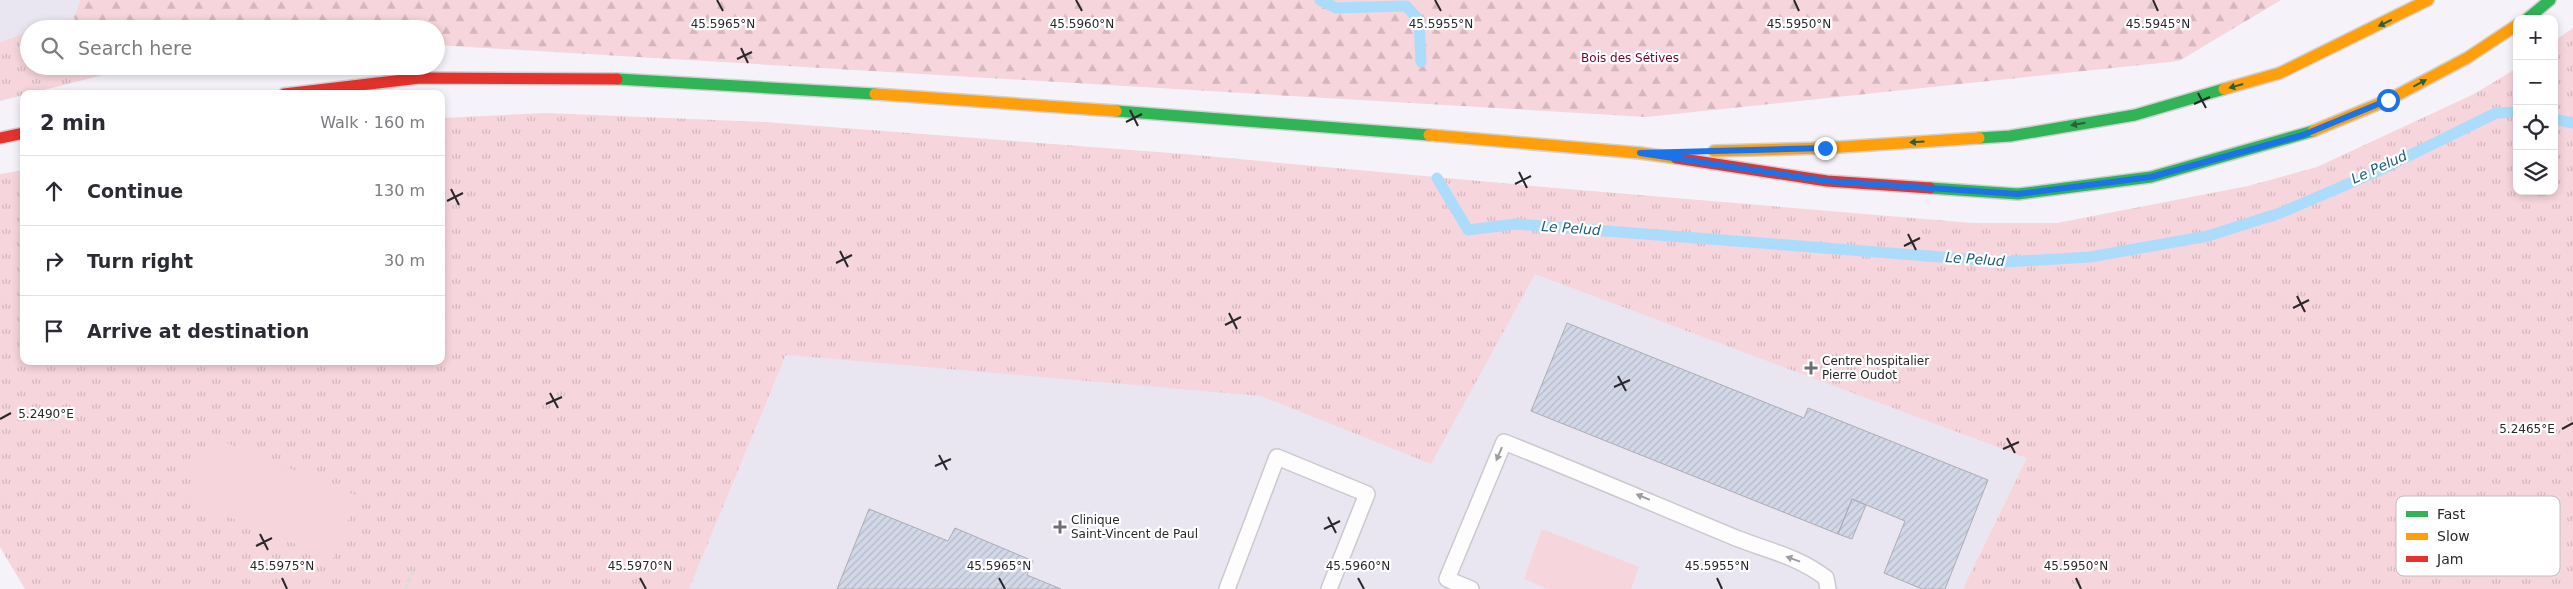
<!DOCTYPE html>
<html lang="en">
<head>
<meta charset="utf-8">
<style>
	:root { --surface:#fff; --page:#f7f7f7; --text:#2b2b33; --muted:#7c7c81; --line:#e1e1e2 }
	body { margin:0; font-family:"DejaVu Sans",sans-serif; background:var(--page); color:var(--text) }
	.controls { position:absolute; right:15px; top:15px; display:grid; overflow:hidden; border-radius:10px; box-shadow:0 2px 8px #0003 }
	.controls button { width:45px; height:45px; display:grid; place-items:center; padding:0; border:0; border-bottom:1px solid var(--line); background:var(--surface); color:var(--text); font:25px sans-serif }
	.stop { position:absolute; width:15px; height:15px; margin:-11px; border:4px solid #1a73e8; border-radius:50%; background:#fff }
	.stop.end { background:#1a73e8; border-color:#fff; box-shadow:0 1px 5px #0008 }
	.list { margin:0; padding:0; list-style:none }
	h2 { display:flex; justify-content:space-between; align-items:center; height:65px; margin:0; padding:0 20px; font-size:21px }
	h2 small { font-size:16px; font-weight:400; color:var(--muted) }
	.list li { display:grid; grid-template-columns:32px 1fr auto; gap:15px; align-items:center; box-sizing:border-box; height:70px; padding:0 20px; border-top:1px solid var(--line) }
	.list b { display:block; font-size:19px; white-space:nowrap }
	.list em { font-size:16px; font-style:normal; color:var(--muted) }
	.icon { flex:none; width:28px; height:28px; fill:none; stroke:currentColor; stroke-width:2; stroke-linecap:round; stroke-linejoin:round }
	.map { position:relative; flex:none; width:2573px; height:589px; overflow:hidden }
	.search { position:absolute; background:var(--surface); box-shadow:0 2px 8px #0003; left:20px; top:20px; width:425px; height:55px; display:flex; align-items:center; gap:12px; box-sizing:border-box; padding:0 18px; border-radius:28px; color:var(--muted); font-size:19px }
	.panel { position:absolute; background:var(--surface); box-shadow:0 2px 8px #0003; left:20px; top:90px; width:425px; height:275px; border-radius:10px }
	.map>svg:first-child { display:block }
	.built { fill:#e9e5f1 }
	.grass { fill:url(#grass-tufts) }
	.forest { fill:url(#forest-firs) }
	.pitch { fill:#f6d5dc }
	.lines { fill:none; stroke-linecap:round; stroke-linejoin:round }
	.stream { stroke:#acdcfb; stroke-width:11 }
	.building { fill:url(#building-hatch); stroke:#acacb0 }
	.lane-casing { stroke:#cbc9ce; stroke-width:18 }
	.fast-casing { stroke:#d0d0d2; stroke-width:14 }
	.slow-casing { stroke:#d0d0d2; stroke-width:14 }
	.jam-casing { stroke:#d0d0d2; stroke-width:14 }
	.path { stroke:#dcdcdd; stroke-width:3; stroke-dasharray:5 2.5; stroke-linecap:butt }
	.lane { stroke:#fefdfe; stroke-width:15 }
	.fast { stroke:#30b455; stroke-width:11 }
	.slow { stroke:#ff9f0a; stroke-width:11 }
	.jam { stroke:#e5322d; stroke-width:11 }
	.oneway { fill:#2b5f3c }
	.oneway2 { fill:#9e9d9f }
	.route { stroke:#1a73e8; stroke-width:6 }
	.ticks { fill:none; stroke:#28272b; stroke-width:2 }
	.poi-dot { fill:#706e73; stroke:#fff; stroke-width:2 }
	.labels { text-anchor:middle; stroke-width:4.5; stroke-linejoin:round; paint-order:stroke }
	.park-label { font-size:12px; fill:#74002d; stroke:#fff }
	.poi-label { font-size:12px; fill:#28272b; stroke:#fff; text-anchor:start }
	.water-label { font-size:14px; font-style:italic; fill:#1a5e81; stroke:#fff }
	.key { fill:#fff; stroke:#bebebf; stroke-width:1 }
	.key-label { font-size:14px; fill:#28272b }
	.ticks-label { font-size:12px; text-anchor:middle; fill:#28272b; stroke:#fff; stroke-width:4.5; stroke-linejoin:round; paint-order:stroke }
</style>
</head>
<body>
<div class="map">
<svg width="2573" height="589" viewBox="0 0 2573 589">
	<defs>
		<pattern id="grass-tufts" width="24" height="20" patternUnits="userSpaceOnUse" patternTransform="scale(1.25)"><rect width="24" height="20" fill="#f6d5dc"/><path d="M3 7l-1-3M5 7V3M7 7l1-3M15 17l-1-3M17 17v-4M19 17l1-3" fill="none" stroke="#d3b7bd"/></pattern>
		<pattern id="forest-firs" width="22" height="20" patternUnits="userSpaceOnUse" patternTransform="scale(1.25)"><rect width="22" height="20" fill="#f6d5dc"/><path d="M5 1l3.5 6h-7zM16 11l3.5 6h-7z" fill="#d3b7bd"/></pattern>
		<pattern id="building-hatch" width="6" height="6" patternUnits="userSpaceOnUse" patternTransform="scale(1.25)"><rect width="6" height="6" fill="#d3d8e9"/><path d="M-1 1l2-2M0 6l6-6M5 7l2-2" fill="none" stroke="#b5b9c8"/></pattern>
	</defs>
	<rect width="100%" height="100%" fill="#f5f3f9"/>
	<!-- built -->
	<path class="built" d="M0,0H80L74,18L40,29H29V32L0,42Z
		M1111,184L2069,273L2517,191L2546,589H689L786,355L1072,379Z"/>
	<!-- grass -->
	<path class="grass" d="M74,18L83,29H40Z
		M2573,28V589H1963L2027,458L1535,274L1431,464L1261,396L786,355L689,589H25L0,547V174L24,170V361H441V118L546,113L765,122L1184,154L1544,187L1972,223H2057L2248,186L2317,167L2474,94L2517,68V191H2554V41Z
		M29,32V66H111L115,72L0,101V42Z"/>
	<!-- forest -->
	<path class="forest" d="M80,0H2281L2179,61L1646,117L436,45V29H83L74,18Z
		M111,66H179L115,72Z"/>
	<!-- pitch -->
	<path class="pitch" d="M209,436L358,496L333,559L184,499Z
		M1542,529L1639,567L1631,589H1548L1524,579Z"/>
	<g class="lines">
		<!-- stream -->
		<path class="stream" d="M1320,0L1336,8L1406,6L1419,20L1421,62
			M2554,119L2573,123
			M1437,178L1468,230L1516,224L2005,262L2090,257L2208,236L2280,213L2376,172L2496,113L2517,112"/>
	</g>
	<!-- building -->
	<path class="building" d="M1567,323L1804,418L1808,408L1988,480L1945,589H1922L1884,573L1905,521L1852,499L1838,534L1531,411Z
		M1852,499L1866,505L1852,539L1838,534Z
		M869,509L948,541L955,528L1033,561L1027,575L1061,589H837Z"/>
	<g class="lines">
		<defs>
			<path id="lane" d="M1227,589L1277,457L1367,494L1329,589
				M1471,589L1447,579L1504,442C1582,473 1659,506 1736,538C1769,551 1797,556 1826,578L1828,589"/>
			<path id="fast" d="M2527,19L2550,0
				M617,79L875,94
				M1116,111L1429,135
				M1979,138L2010,136L2135,115L2224,89
				M1930,188L2018,194L2151,177L2313,131"/>
			<path id="slow" d="M2224,89L2280,73L2428,0
				M875,94L1116,111
				M2313,131L2388,100L2467,58L2517,25
				M1429,135L1640,153L1676,158
				M1714,151L1825,148L1979,138"/>
			<path id="jam" d="M284,94L420,78L617,79
				M0,138L24,133
				M1676,158L1827,181L1930,188"/>
		</defs>
		<!-- lane casing -->
		<use href="#lane" class="lane-casing"/>
		<!-- fast casing -->
		<use href="#fast" class="fast-casing"/>
		<!-- slow casing -->
		<use href="#slow" class="slow-casing"/>
		<!-- jam casing -->
		<use href="#jam" class="jam-casing"/>
		<!-- path -->
		<path class="path" d="M405,589L414,568"/>
		<!-- lane -->
		<use href="#lane" class="lane"/>
		<!-- fast -->
		<use href="#fast" class="fast"/>
		<!-- slow -->
		<use href="#slow" class="slow"/>
		<!-- jam -->
		<use href="#jam" class="jam"/>
	</g>
	<!-- one-way arrows -->
	<defs><path id="oneway-solid" d="M-6-.8H1V-3.2L6.5 0L1 3.2V.8H-6Z" transform="scale(1.25)"/></defs>
	<g class="oneway">
		<use href="#oneway-solid" transform="translate(2385 23) rotate(154)"/>
		<use href="#oneway-solid" transform="translate(2420 83) rotate(-28)"/>
		<use href="#oneway-solid" transform="translate(2236 86) rotate(164)"/>
		<use href="#oneway-solid" transform="translate(2078 124) rotate(170)"/>
		<use href="#oneway-solid" transform="translate(1917 142) rotate(176)"/>
	</g>
	<g class="oneway2">
		<use href="#oneway-solid" transform="translate(1499 454) rotate(113)"/>
		<use href="#oneway-solid" transform="translate(1643 497) rotate(-157)"/>
		<use href="#oneway-solid" transform="translate(1793 559) rotate(-160)"/>
	</g>
	<g class="lines">
		<!-- route -->
		<path class="route" d="M1825,148L1640,153L1827,181L2018,194L2151,177L2303,135L2388,100"/>
	</g>
	<!-- ticks -->
	<path class="ticks" d="M717,0L723,11M1076,0L1082,11M1435,0L1441,11M1794,0L1799,11M2153,0L2158,11M741,48L748,63M737,59L752,52M2198,93L2206,108M2194,104L2210,97M1130,110L1138,126M1126,122L1142,114M1519,172L1527,188M1515,184L1531,176M451,189L459,205M447,201L463,193M1908,234L1916,250M1904,246L1920,238M840,251L848,267M836,263L852,255M2297,296L2305,312M2293,308L2309,300M1229,313L1237,329M1225,325L1241,317M1618,376L1626,391M1614,387L1630,380M550,393L558,408M546,404L562,397M0,419L11,413M2562,429L2573,423M2007,438L2015,453M2003,449L2019,442M939,455L947,470M935,466L951,459M1328,517L1336,533M1324,529L1340,521M260,534L268,550M256,546L272,538M282,578L287,589M640,578L646,589M999,578L1005,589M1358,578L1364,589M1717,578L1722,589M2076,578L2081,589"/>
	<!-- markers -->
	<g class="poi-dot">
		<path d="M1808.5 360.5h5v5h5v5h-5v5h-5v-5h-5v-5h5z"/>
		<path d="M1057.5 519.5h5v5h5v5h-5v5h-5v-5h-5v-5h5z"/>
	</g>
	<g class="labels">
		<!-- park labels -->
		<g class="park-label">
			<text x="1630" y="62">Bois des Sétives</text>
		</g>
		<!-- poi labels -->
		<g class="poi-label">
			<text x="1822" y="365">Centre hospitalier<tspan x="1822" dy="14">Pierre Oudot</tspan></text>
			<text x="1071" y="524">Clinique<tspan x="1071" dy="14">Saint-Vincent de Paul</tspan></text>
		</g>
		<!-- water labels -->
		<g class="water-label">
			<text transform="translate(2379 167) rotate(-25)" y="5">Le Pelud</text>
			<text transform="translate(1571 228) rotate(4)" y="5">Le Pelud</text>
			<text transform="translate(1975 259) rotate(4)" y="5">Le Pelud</text>
		</g>
	</g>
	<!-- legend -->
	<rect x="2396" y="496" width="164" height="80" rx="8" class="key"/>
	<rect x="2406" y="511" width="22" height="6" fill="#30b455"/>
	<rect x="2406" y="533" width="22" height="7" fill="#ff9f0a"/>
	<rect x="2406" y="556" width="22" height="6" fill="#e5322d"/>
	<g class="key-label">
		<text x="2437" y="519">Fast</text>
		<text x="2437" y="541">Slow</text>
		<text x="2437" y="564">Jam</text>
	</g>
	<g class="ticks-label">
		<text x="723" y="28">45.5965°N</text>
		<text x="1441" y="28">45.5955°N</text>
		<text x="1799" y="28">45.5950°N</text>
		<text x="2158" y="28">45.5945°N</text>
		<text x="1082" y="28">45.5960°N</text>
		<text x="46" y="418">5.2490°E</text>
		<text x="2527" y="433">5.2465°E</text>
		<text x="282" y="570">45.5975°N</text>
		<text x="640" y="570">45.5970°N</text>
		<text x="999" y="570">45.5965°N</text>
		<text x="1358" y="570">45.5960°N</text>
		<text x="1717" y="570">45.5955°N</text>
		<text x="2076" y="570">45.5950°N</text>
	</g>
</svg>
<div class="controls">
<button>+</button>
<button>−</button>
<button><svg class="icon" aria-label="locate" viewBox="0 0 24 24"><circle cx="12" cy="12" r="6"/><path d="M12 2v4M12 18v4M2 12h4M18 12h4"/></svg></button>
<button><svg class="icon" aria-label="layers" viewBox="0 0 24 24"><path d="M12 4l9 5-9 5-9-5zM3 14l9 5 9-5"/></svg></button>
</div>
<div class="stop" style="left:2388px;top:100px"></div>
<div class="stop end" style="left:1825px;top:148px"></div>
<div class="search"><svg class="icon" aria-label="search" viewBox="0 0 24 24"><circle cx="10" cy="10" r="6"/><path d="M15 15l6 6"/></svg>Search here</div>
<section class="panel">
<h2>2 min<small>Walk · 160 m</small></h2>
<ul class="list">
<li><svg class="icon" aria-label="ahead" viewBox="0 0 24 24"><path d="M12 20V5M6 11l6-6 6 6"/></svg><div><b>Continue</b></div><em>130 m</em></li>
<li><svg class="icon" aria-label="right" viewBox="0 0 24 24"><path d="M7 20v-9h11M14 6l5 5-5 5"/></svg><div><b>Turn right</b></div><em>30 m</em></li>
<li><svg class="icon" aria-label="arrive" viewBox="0 0 24 24"><path d="M6 21V4h12l-3 4 3 4H6"/></svg><div><b>Arrive at destination</b></div></li>
</ul>
</section>
</div>
</body>
</html>
